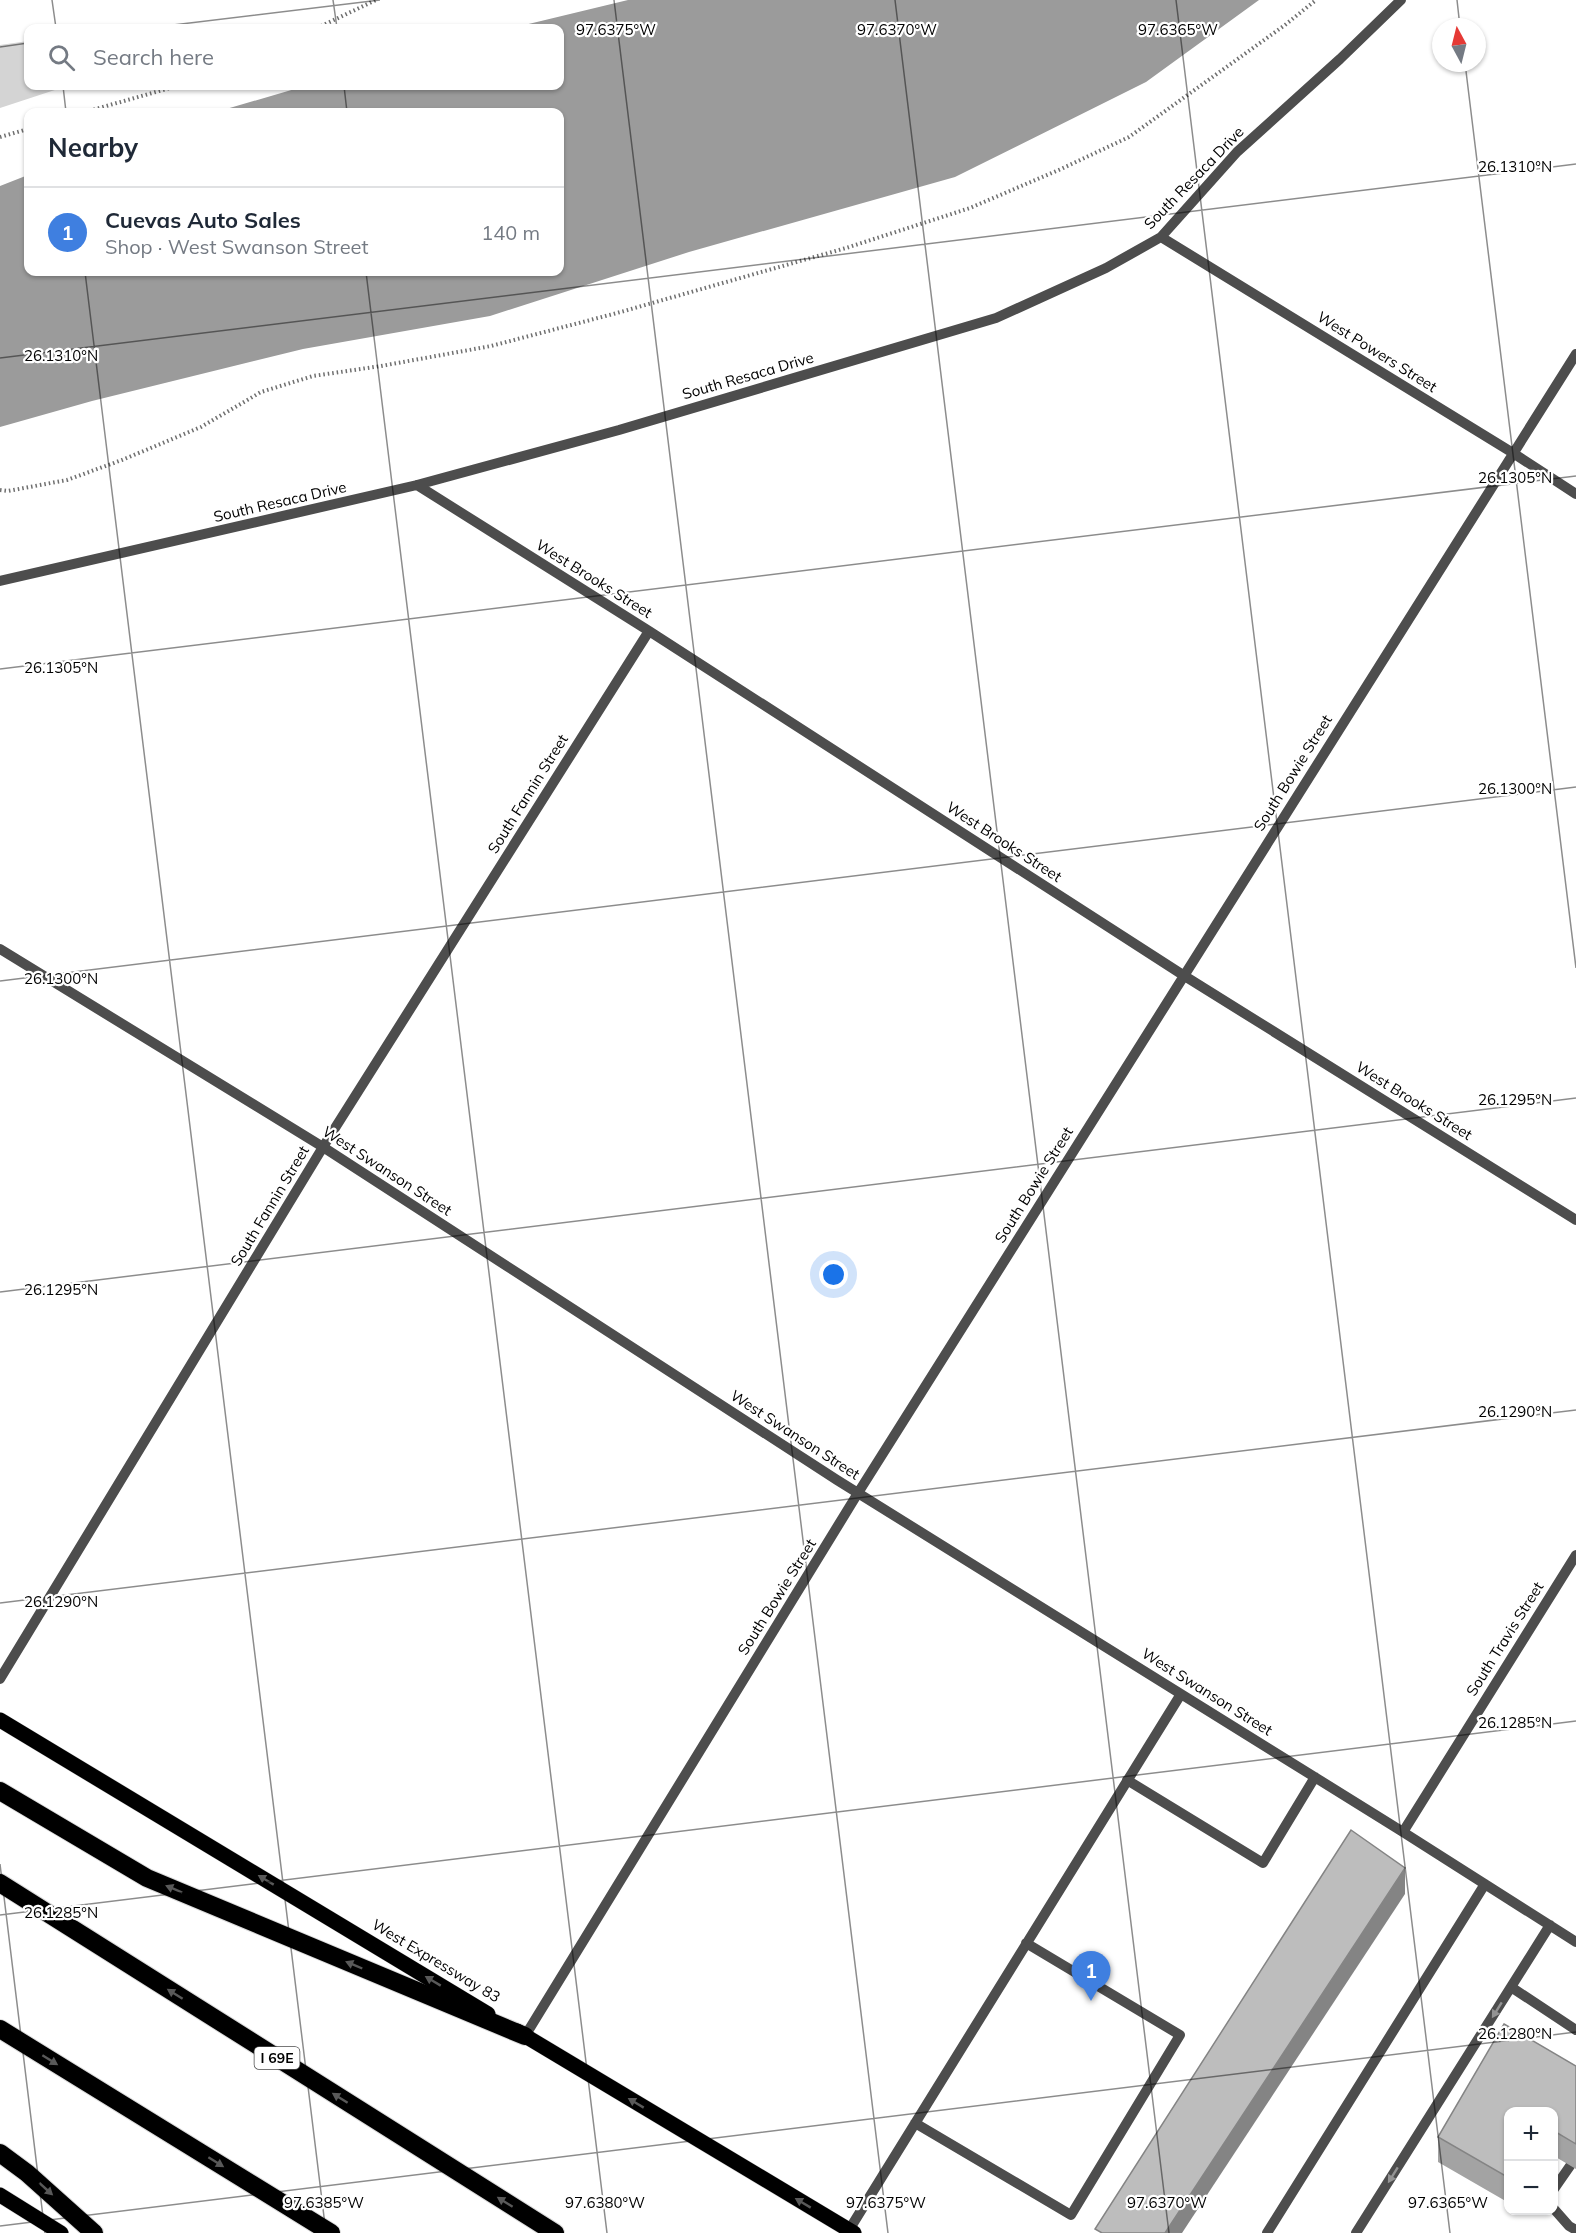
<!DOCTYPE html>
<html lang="en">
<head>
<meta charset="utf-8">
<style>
	:root { --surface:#fff; --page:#f2f2f3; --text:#1f2937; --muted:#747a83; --line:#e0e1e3; --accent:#0b8043 }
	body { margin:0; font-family:Mulish,sans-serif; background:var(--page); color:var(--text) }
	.controls { position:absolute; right:18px; bottom:18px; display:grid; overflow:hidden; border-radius:12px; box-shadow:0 2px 4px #0004 }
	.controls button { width:54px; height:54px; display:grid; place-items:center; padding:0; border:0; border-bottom:2px solid var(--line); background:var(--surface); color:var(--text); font:30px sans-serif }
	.compass { position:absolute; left:1432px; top:18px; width:54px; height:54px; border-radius:50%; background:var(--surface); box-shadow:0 2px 4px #0004; rotate:353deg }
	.you { position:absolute; left:834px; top:1275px; width:21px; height:21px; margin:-15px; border:4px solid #fff; border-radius:50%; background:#1a73e8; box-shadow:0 0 0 9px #1a73e833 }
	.badge { display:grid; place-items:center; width:39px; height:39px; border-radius:50%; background:var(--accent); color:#fff; font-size:20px; font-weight:700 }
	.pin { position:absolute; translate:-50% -50px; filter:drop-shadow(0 2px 3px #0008) }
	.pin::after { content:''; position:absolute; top:32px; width:21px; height:18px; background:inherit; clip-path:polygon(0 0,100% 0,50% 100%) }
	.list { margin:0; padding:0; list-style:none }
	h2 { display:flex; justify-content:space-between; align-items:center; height:78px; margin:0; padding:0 24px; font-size:26px }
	h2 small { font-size:20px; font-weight:400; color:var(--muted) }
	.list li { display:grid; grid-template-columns:39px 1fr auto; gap:18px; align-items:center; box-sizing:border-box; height:90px; padding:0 24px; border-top:2px solid var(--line) }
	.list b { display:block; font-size:22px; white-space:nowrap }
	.list p { margin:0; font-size:20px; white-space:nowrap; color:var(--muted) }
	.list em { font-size:20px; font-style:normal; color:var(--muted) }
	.icon { flex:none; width:33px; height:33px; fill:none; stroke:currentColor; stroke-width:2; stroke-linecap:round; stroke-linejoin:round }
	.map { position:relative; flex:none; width:1576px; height:2233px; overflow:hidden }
	.search { position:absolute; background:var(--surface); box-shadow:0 2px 4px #0004; left:24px; top:24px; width:540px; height:66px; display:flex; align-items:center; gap:15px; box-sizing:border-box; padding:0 21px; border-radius:12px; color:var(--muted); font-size:22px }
	.panel { position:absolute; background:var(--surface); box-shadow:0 2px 4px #0004; left:24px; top:108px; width:540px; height:168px; border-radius:12px }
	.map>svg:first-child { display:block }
	.green { fill:#d4d4d4 }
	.water { fill:#9b9b9b }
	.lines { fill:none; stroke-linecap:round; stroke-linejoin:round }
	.major-casing { stroke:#dbdbdb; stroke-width:16 }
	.highway-casing { stroke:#dbdbdb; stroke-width:20 }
	.path { stroke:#6f6f6f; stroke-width:4; stroke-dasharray:1.5 3; stroke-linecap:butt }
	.minor { stroke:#4d4d4d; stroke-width:10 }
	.major { stroke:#000; stroke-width:15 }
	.highway { stroke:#000; stroke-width:18 }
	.wall { fill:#a3a3a3 }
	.shaded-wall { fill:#848484 }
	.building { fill:#bdbdbd; stroke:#848484; stroke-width:1.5 }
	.oneway { fill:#595959 }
	.oneway2 { fill:#949494 }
	.ticks { fill:none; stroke:#000; stroke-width:1.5; stroke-opacity:0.45 }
	.labels { text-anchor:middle; stroke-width:4.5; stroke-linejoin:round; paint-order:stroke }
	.shield { fill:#fff; stroke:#4c4c4c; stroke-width:1.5 }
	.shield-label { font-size:14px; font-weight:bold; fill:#000 }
	.street-label { font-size:15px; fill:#000; stroke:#fff }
	.ticks-label { font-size:15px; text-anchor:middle; fill:#000; stroke:#fff; stroke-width:4.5; stroke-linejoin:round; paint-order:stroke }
</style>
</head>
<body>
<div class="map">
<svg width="1576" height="2233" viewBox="0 0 1576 2233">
	<rect width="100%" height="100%" fill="#fff"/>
	<!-- green -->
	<path class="green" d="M28,41V86H67L0,108V45Z"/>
	<!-- water -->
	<path class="water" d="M628,0H1259L1146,82L955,177L689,252L490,316L303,349L92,401L0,427V186L28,175V272H560V112H216L305,86H560V28H512Z"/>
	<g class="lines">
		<defs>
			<path id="major" d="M0,1720L488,2014
				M517,2031L854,2233
				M0,2195L61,2233"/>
			<path id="highway" d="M0,1791L147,1878L525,2036
				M0,1883L555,2233
				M0,2029L331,2233
				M0,2153L27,2173L94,2233"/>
		</defs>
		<!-- major casing -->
		<use href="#major" class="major-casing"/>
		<!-- highway casing -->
		<use href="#highway" class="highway-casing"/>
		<!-- path -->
		<path class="path" d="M317,28L376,0
			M85,112L177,86
			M0,137L28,129
			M0,490L8,491L67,480L122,460L201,427L261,392L313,376L381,366L491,346L617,313L846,248L970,208L1061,169L1129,137L1285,25L1316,0"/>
		<!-- minor -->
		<path class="minor" d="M1161,237L1513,453L1576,494
			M417,485L649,631L1183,975L1576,1220
			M0,581L417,485L619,430L996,318L1106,268L1161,237L1237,152L1340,59L1401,0
			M0,949L323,1147L837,1480L1403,1832L1576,1942
			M0,1679L323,1147L649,631
			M1127,1780L1263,1863L1315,1777
			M1403,1832L1576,1555
			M1511,1987L1576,2030
			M525,2036L858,1493L1576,354
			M915,2123L1071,2215L1180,2035L1026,1943
			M1554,2189L1570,2166
			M1554,2209L1569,2226L1576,2230
			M849,2230L1181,1694
			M1267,2233L1485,1884
			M1356,2233L1550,1925"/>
		<!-- major -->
		<use href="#major" class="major"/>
		<!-- highway -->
		<use href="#highway" class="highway"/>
	</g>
	<!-- wall -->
	<path class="wall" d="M1576,2066V2169L1554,2156V2112H1509V2203L1438,2162V2137Z"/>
	<!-- shaded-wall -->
	<path class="shaded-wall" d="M1405,1868V1894L1182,2233H1165Z"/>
	<!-- building -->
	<path class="building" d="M1351,1830L1405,1868L1165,2233H1102L1095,2229Z
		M1504,2024L1576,2066V2144L1554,2131V2112H1509V2178L1438,2137Z"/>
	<!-- one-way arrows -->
	<defs><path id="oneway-solid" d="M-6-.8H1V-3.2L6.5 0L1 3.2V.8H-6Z" transform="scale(1.5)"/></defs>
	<g class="oneway">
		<use href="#oneway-solid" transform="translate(266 1880) rotate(-149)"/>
		<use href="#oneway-solid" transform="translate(174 1889) rotate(-157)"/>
		<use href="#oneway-solid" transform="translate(354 1965) rotate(-157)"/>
		<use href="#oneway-solid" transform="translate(433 1981) rotate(-149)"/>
		<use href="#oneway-solid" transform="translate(175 1994) rotate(-148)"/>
		<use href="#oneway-solid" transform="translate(50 2060) rotate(32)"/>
		<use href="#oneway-solid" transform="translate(340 2098) rotate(-148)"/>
		<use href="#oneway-solid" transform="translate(636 2103) rotate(-149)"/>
		<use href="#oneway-solid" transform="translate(216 2162) rotate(32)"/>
		<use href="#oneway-solid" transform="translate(46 2189) rotate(42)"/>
		<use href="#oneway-solid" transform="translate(505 2202) rotate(-148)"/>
		<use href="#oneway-solid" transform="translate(803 2203) rotate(-149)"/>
	</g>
	<g class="oneway2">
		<use href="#oneway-solid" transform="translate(1497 2010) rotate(122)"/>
		<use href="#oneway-solid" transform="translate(1393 2175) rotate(122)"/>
	</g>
	<!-- ticks -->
	<path class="ticks" d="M52,0L56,28M333,0L337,28M614,0L888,2233M895,0L1169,2233M1176,0L1450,2233M1457,0L1460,27M148,28L380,0M0,47L28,43M1465,63L1576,968M63,86L66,112M344,86L347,112M85,272L326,2233M366,272L607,2233M0,358L1576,164M0,669L1576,476M0,981L1576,787M0,1292L1576,1098M0,1603L1576,1410M0,1864L45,2233M0,1915L1576,1721M0,2226L1576,2032"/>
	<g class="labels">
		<!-- shield labels -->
		<rect class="shield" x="254.5" y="2047" width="45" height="22" rx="4.5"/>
		<g class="shield-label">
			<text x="277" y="2063">I 69E</text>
		</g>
		<!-- street labels -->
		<g class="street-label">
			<text transform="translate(1194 178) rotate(-46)" y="5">South Resaca Drive</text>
			<text transform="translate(1377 352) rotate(32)" y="5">West Powers Street</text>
			<text transform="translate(748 376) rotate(-16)" y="5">South Resaca Drive</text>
			<text transform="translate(280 502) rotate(-13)" y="5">South Resaca Drive</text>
			<text transform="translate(594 579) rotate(32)" y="5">West Brooks Street</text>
			<text transform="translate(1293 773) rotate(-58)" y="5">South Bowie Street</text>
			<text transform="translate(528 794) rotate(-58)" y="5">South Fannin Street</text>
			<text transform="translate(1004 842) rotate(33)" y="5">West Brooks Street</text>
			<text transform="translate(1414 1101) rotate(32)" y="5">West Brooks Street</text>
			<text transform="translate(387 1171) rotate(33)" y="5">West Swanson Street</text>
			<text transform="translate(1034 1185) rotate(-58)" y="5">South Bowie Street</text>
			<text transform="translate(270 1206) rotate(-59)" y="5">South Fannin Street</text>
			<text transform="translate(795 1435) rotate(33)" y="5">West Swanson Street</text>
			<text transform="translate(777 1597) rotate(-58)" y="5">South Bowie Street</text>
			<text transform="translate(1505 1639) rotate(-58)" y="5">South Travis Street</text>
			<text transform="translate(1207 1692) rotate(32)" y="5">West Swanson Street</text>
			<text transform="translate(436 1961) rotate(31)" y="5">West Expressway 83</text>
		</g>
	</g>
	<g class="ticks-label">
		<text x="616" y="35">97.6375°W</text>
		<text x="897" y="35">97.6370°W</text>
		<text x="1178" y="35">97.6365°W</text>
		<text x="1515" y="172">26.1310°N</text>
		<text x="61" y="361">26.1310°N</text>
		<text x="1515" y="483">26.1305°N</text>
		<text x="61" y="673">26.1305°N</text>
		<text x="1515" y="794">26.1300°N</text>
		<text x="61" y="984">26.1300°N</text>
		<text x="1515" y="1105">26.1295°N</text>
		<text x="61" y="1295">26.1295°N</text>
		<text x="1515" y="1417">26.1290°N</text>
		<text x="61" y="1607">26.1290°N</text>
		<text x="1515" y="1728">26.1285°N</text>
		<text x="61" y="1918">26.1285°N</text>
		<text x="1515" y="2039">26.1280°N</text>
		<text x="324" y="2208">97.6385°W</text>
		<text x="605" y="2208">97.6380°W</text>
		<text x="886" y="2208">97.6375°W</text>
		<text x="1167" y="2208">97.6370°W</text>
		<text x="1448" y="2208">97.6365°W</text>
	</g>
</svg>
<div class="controls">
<button>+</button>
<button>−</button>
</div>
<svg class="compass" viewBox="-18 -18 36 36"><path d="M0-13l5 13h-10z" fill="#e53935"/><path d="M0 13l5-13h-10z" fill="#747a83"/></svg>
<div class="you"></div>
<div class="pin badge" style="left:1091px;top:2001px;background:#3f7fe0">1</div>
<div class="search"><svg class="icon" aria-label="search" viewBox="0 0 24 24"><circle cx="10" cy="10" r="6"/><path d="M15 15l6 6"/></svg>Search here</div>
<section class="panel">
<h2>Nearby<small></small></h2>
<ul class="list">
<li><span class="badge" style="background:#3f7fe0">1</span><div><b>Cuevas Auto Sales</b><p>Shop · West Swanson Street</p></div><em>140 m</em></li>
</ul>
</section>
</div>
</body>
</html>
